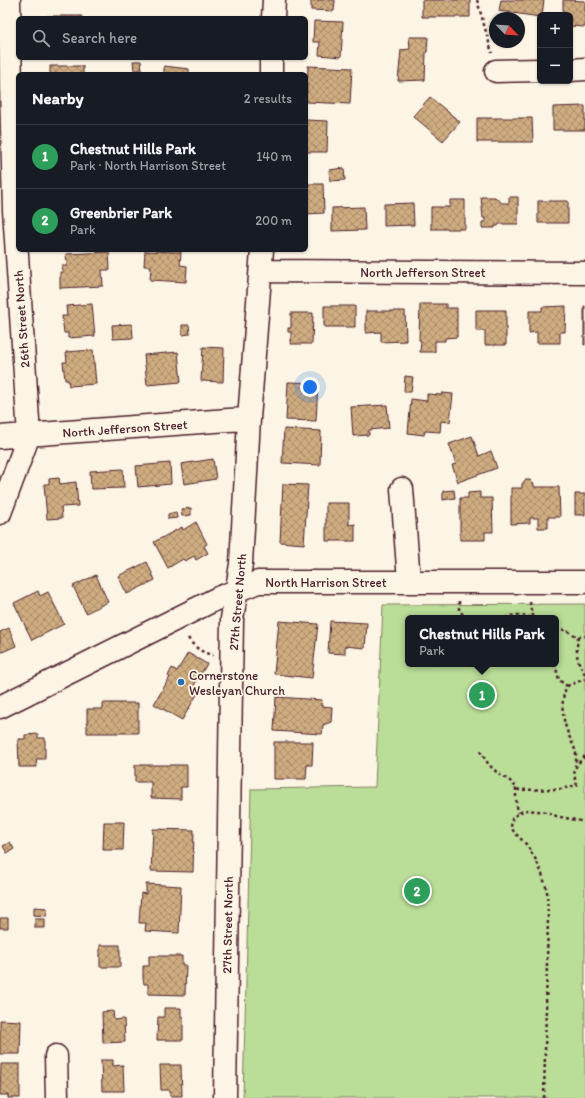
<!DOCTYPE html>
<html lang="en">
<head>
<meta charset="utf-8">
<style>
	:root { --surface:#171b24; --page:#242831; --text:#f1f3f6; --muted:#9ea1a6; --line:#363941; --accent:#0b8043 }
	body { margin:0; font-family:Itim,sans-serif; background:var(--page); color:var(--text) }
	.controls { position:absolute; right:12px; top:12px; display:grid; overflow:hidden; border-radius:6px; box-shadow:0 1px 3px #0004 }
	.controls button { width:36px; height:36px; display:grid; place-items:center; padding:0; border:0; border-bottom:1px solid var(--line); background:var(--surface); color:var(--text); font:20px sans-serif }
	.compass { position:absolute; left:489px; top:12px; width:36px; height:36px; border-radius:50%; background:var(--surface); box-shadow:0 1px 3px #0004; rotate:115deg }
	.you { position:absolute; left:310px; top:387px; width:14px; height:14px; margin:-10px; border:3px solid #fff; border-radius:50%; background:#1a73e8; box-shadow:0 0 0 6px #1a73e833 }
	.badge { display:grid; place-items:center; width:26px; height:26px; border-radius:50%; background:var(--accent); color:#fff; font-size:13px; font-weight:700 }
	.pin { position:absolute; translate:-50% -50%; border:2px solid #fff; box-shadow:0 1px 4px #0006 }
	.popup { position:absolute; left:405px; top:615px; width:154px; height:52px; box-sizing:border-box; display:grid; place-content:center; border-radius:6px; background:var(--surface); filter:drop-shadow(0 1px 3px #0005); font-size:13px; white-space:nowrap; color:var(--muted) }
	.popup b { font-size:15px; color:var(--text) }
	.popup::after { content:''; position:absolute; left:50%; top:100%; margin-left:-8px; border:8px solid transparent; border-top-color:var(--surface) }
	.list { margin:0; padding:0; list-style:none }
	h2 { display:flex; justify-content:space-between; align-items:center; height:52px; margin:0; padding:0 16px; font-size:17px }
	h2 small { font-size:13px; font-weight:400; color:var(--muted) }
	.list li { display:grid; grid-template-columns:26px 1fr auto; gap:12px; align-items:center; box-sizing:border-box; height:64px; padding:0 16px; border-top:1px solid var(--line) }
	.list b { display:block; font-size:15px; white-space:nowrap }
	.list p { margin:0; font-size:13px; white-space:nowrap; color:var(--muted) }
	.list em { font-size:13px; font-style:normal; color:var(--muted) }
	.icon { flex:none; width:22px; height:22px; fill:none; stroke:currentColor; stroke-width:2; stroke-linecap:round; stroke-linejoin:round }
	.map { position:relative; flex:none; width:585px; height:1098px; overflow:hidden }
	.search { position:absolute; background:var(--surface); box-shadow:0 1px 3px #0004; left:16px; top:16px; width:292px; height:44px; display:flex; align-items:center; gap:10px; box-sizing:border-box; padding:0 14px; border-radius:6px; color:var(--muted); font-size:15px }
	.panel { position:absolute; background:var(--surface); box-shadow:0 1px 3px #0004; left:16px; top:72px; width:292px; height:180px; border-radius:6px }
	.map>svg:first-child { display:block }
	.park { fill:#badd98; stroke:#827e62; fill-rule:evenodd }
	.building { fill:url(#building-cross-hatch); stroke:#4a1f2b }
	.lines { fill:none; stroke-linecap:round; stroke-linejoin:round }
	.minor-casing { stroke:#4a1f2b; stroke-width:25 }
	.path { stroke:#4a1f2b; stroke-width:2.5; stroke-dasharray:3 3; stroke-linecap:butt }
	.minor { stroke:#fcf5e5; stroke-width:22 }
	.poi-dot { fill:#1f6fb2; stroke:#fcf5e5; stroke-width:1.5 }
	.labels { text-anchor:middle; stroke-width:3.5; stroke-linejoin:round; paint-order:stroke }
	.street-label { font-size:13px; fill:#4a1f2b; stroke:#fcf5e5 }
	.poi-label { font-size:13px; fill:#4a1f2b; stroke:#fcf5e5; text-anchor:start }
</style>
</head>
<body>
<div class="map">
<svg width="585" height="1098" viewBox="0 0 585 1098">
	<defs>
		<pattern id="building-cross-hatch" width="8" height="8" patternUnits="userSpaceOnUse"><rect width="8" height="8" fill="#cfad81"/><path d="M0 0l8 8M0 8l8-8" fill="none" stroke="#aa8c6a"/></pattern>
	</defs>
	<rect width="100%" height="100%" fill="#fcf5e5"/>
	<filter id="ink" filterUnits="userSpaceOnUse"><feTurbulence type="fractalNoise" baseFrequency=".025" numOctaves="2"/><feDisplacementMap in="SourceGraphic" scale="8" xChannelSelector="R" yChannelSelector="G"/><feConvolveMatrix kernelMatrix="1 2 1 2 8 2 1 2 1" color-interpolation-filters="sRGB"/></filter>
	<g filter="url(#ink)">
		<!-- park -->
		<path class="park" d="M585,604V1098H243L251,789L375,787L383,605ZM408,618H556V664H408Z"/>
		<!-- building -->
		<path class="building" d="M311,0H335L334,11L311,10Z
			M422,0H470V17H422Z
			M501,0H544L542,15H540V17L499,11Z
			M563,0L585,1V27L570,26V15H563Z
			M47,16H82V18H47Z
			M314,21L343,22L341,57L319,55L320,42H313Z
			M409,37H428L427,52H426L425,80L398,81L401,50L410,49Z
			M133,61H141L142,70H134Z
			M50,66H83V74H50Z
			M164,66L189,69V74H164Z
			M308,66L352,68L350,104L306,102Z
			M430,97L460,122L443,141L413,116Z
			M585,106V130H553V107Z
			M477,118H532L533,142H477Z
			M306,120L328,121L327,152H306Z
			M344,168L345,180L330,181L329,170Z
			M306,184H323L324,213L306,214Z
			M481,197H495L502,203H509V197H518V224H499L498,226H495V228H482V222H485V218H483Z
			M450,200H465V229H431V207H450Z
			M538,201H568V223H538Z
			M413,203L414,225L384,226V204Z
			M364,207L365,230L332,231V208Z
			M145,251L181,252L180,265L187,266L186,282L150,280L151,266H144Z
			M109,252L110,270H102L103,286L60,288V272H63L62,266H67L66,254Z
			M92,304L95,336L68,338V333H64L62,316H67L66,306Z
			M420,304H446V308H457V337L445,338V341H435V352H420L421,341L419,340Z
			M324,306H355V327H324Z
			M566,306L565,332H560V343H537V332L529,333V311H542V307Z
			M584,306H585V345H584Z
			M476,310H506V345H485V331H476Z
			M366,311H405L406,341L381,342V332L366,333Z
			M291,313H313L312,344H291V332H288V328H291Z
			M132,324L133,338L113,339L112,325Z
			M182,325H189L190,334L182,335Z
			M203,347L224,348L223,382L201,381Z
			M93,350L96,384L69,386L68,380H65L63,362H67L66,352Z
			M178,352L181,382L147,385L144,355Z
			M405,376L413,377L411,392H404Z
			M288,382L318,383L316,421L286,420Z
			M442,393L453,394L450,422L441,421L440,432L425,431L424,435L408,433L411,399L427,401V394L442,395Z
			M387,405L389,428L369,430V435L353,436L351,407Z
			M284,429L321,431L320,465L282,463Z
			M472,436L479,456L491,451L497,468L458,482L452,465L456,464L449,444Z
			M213,459L216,479L184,484L181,464Z
			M170,463L171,484L138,487L136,466Z
			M123,469L124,488L91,489L90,471Z
			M59,478L60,484L76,482L78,506L61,507L62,518L47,519L44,484H49V479Z
			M525,480H530L534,484V487H559L560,517H548V528H538V518H530V523L511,524V488H522V484Z
			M283,484L308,485L304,544L280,542Z
			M454,490L455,498L443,500V491Z
			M480,492V498H492L493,532H485V540H460V498H468V493Z
			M575,494H585V515H575Z
			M326,503H349V525L355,524V541H326Z
			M191,508V515L182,516L181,509Z
			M176,512L177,518L168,519V514Z
			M196,522L207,544L204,546L208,553L196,560L194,556L185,561L183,559L168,568L154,542L182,527L183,530Z
			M147,562L155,580L127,594L118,576Z
			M96,575L108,602L86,613L73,586Z
			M38,591L40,596L48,592L64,624L32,640L14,603Z
			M279,621L318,624L312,678L274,674Z
			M330,621L367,623L365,648L345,646V654L328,653Z
			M9,628L16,646L0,653V632Z
			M188,653L207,664L193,687L199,691L182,720L154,704L170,677L168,676L172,668L177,671Z
			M276,697L322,700L321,706L332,707L331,722L323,725L322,734L274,731Z
			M103,703H138V733H87V709H103Z
			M38,734V738H45V759H36L37,767H19L18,739H25V735Z
			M274,742H313L312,765H307L306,779H274Z
			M135,765H187V787H181V799L151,798V782H135Z
			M104,822H124L123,850H103Z
			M153,829L194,830L193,872L151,871Z
			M10,842L14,849L7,853L3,846Z
			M146,884L181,886L179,933L145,931L146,923H139L141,893L146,894Z
			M34,907L47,908V916L34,915Z
			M0,918H8V928H0Z
			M35,919H45V928H35Z
			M100,945H120V967H100Z
			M149,956H182V965H186L185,995L148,994V984H144L143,978V966H149Z
			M164,1008H181V1017H183V1040H157L158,1017H164Z
			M113,1011L114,1020L124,1019L125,1042L103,1043L102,1012Z
			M0,1020L21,1021L20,1054H0Z
			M101,1060H113V1066L123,1065L124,1091H102Z
			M1,1064H20V1098H8V1095H0Z
			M160,1065H181L182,1096H170V1090H161Z"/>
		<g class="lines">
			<defs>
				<path id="minor" d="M273,18L274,0
					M570,70L585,69
					M496,71L540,70
					M271,74V58
					M261,271L585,273
					M0,437L228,420L249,419
					M402,489L409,581
					M0,513L29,435L14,210L9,0
					M0,707L218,598L258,582H585
					M56,1056L57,1098
					M225,1098L232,619L241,564L249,419L262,250"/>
			</defs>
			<!-- minor casing -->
			<use href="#minor" class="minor-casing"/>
			<!-- path -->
			<path class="path" d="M477,0L492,53
				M459,601V610L466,618
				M530,602L531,610L534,618
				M505,618C515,614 521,614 532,618
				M556,629L566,630L578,637L585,636
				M578,637C576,654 576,660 585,674
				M188,638C194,647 202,653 213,655
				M555,664L559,680L567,686C559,702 563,723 570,738C575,750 578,752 575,766
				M567,686L585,679
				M480,751L489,765L501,776L509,780L519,790L561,789L577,785C572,771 574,767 585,756
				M516,788V799L518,813
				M544,1098L548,917L547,890L542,874L536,860L526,844L514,832L511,827L512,819L518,813L527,810L548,812L556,816L585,822"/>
			<!-- minor -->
			<use href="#minor" class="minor"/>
		</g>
	</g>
	<!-- markers -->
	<circle class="poi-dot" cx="181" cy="682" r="4"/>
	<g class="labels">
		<!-- street labels -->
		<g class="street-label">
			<text x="423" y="277">North Jefferson Street</text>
			<text transform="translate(21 319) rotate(-94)" y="5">26th Street North</text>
			<text transform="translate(125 428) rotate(-4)" y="5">North Jefferson Street</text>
			<text x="326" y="587">North Harrison Street</text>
			<text transform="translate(237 602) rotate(-85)" y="5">27th Street North</text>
			<text transform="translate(227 925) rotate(-89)" y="5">27th Street North</text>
		</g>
		<!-- poi labels -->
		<g class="poi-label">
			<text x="189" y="680">Cornerstone<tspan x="189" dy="15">Wesleyan Church</tspan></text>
		</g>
	</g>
</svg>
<div class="controls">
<button>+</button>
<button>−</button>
</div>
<svg class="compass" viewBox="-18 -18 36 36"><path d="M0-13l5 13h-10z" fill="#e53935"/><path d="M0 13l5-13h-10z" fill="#9ea1a6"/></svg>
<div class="you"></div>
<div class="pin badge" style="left:482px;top:695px;background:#2e9e5b">1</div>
<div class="popup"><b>Chestnut Hills Park</b>Park</div>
<div class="pin badge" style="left:417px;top:891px;background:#2e9e5b">2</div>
<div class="search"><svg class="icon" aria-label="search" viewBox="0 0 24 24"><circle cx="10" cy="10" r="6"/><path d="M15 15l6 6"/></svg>Search here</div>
<section class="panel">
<h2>Nearby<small>2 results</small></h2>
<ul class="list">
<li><span class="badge" style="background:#2e9e5b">1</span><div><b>Chestnut Hills Park</b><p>Park · North Harrison Street</p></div><em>140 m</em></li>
<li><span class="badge" style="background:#2e9e5b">2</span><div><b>Greenbrier Park</b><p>Park</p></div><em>200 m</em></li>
</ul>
</section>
</div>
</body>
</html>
